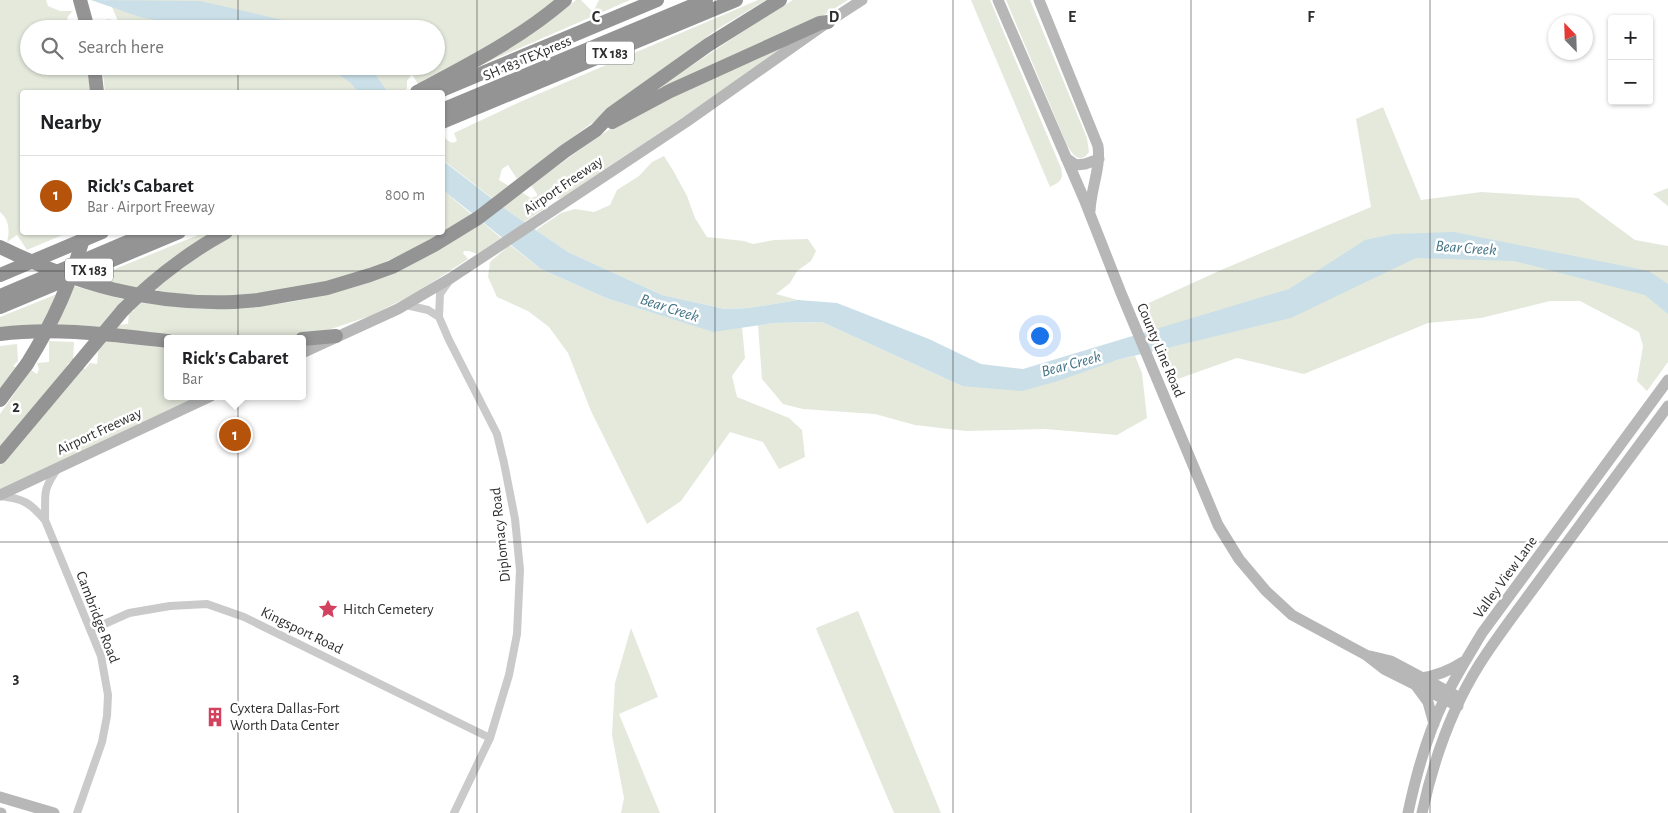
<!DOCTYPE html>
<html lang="en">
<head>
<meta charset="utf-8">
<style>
	:root { --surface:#fff; --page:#f6f6f6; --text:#202124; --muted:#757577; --line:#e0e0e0; --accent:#b45309 }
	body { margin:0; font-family:"Alegreya Sans",sans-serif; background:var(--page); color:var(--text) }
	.controls { position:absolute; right:15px; top:15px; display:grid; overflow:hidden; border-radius:5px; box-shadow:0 1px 4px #0004 }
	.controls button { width:45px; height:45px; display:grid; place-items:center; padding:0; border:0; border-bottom:1px solid var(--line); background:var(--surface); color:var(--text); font:25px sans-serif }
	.compass { position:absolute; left:1548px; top:15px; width:45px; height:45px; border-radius:50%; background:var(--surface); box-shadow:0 1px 4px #0004; rotate:337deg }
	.you { position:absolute; left:1039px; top:335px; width:18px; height:18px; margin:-12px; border:4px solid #fff; border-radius:50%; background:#1a73e8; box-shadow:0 0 0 8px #1a73e833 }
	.badge { display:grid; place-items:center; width:32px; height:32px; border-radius:50%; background:var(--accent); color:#fff; font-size:16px; font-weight:700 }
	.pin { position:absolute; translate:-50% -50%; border:2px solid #fff; box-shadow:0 1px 5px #0006 }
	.popup { position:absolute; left:164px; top:335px; width:142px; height:65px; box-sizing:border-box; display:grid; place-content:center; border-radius:5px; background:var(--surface); filter:drop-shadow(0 1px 4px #0005); font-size:16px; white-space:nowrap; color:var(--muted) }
	.popup b { font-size:19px; color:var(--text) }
	.popup::after { content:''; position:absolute; left:50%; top:100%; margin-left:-10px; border:10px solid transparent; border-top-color:var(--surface) }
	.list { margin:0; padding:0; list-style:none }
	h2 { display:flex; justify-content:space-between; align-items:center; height:65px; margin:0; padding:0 20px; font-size:21px }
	h2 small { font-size:16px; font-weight:400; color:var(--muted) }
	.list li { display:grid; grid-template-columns:32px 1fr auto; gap:15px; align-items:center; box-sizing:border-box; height:80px; padding:0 20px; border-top:1px solid var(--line) }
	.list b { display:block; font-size:19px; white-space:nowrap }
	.list p { margin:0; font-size:16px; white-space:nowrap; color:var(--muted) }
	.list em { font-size:16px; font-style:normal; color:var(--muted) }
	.icon { flex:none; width:28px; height:28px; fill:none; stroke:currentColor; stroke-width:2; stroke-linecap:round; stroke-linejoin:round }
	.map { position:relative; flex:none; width:1668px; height:813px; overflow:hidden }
	.search { position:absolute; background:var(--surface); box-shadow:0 1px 4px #0004; left:20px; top:20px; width:425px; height:55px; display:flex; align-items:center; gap:12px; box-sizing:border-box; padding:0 18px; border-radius:28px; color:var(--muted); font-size:19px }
	.panel { position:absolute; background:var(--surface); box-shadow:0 1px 4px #0004; left:20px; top:90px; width:425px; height:145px; border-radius:5px }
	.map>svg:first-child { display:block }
	.green { fill:#e4e9dc }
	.water { fill:#cadfe7 }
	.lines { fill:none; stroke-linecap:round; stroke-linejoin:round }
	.street { stroke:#cacaca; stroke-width:8 }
	.secondary { stroke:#b7b7b7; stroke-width:11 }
	.highway { stroke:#949494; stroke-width:14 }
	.highway-bridge { stroke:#949494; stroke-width:14 }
	.grid { fill:none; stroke:#2d2d2d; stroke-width:1; stroke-opacity:0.55 }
	.labels { text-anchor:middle; stroke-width:5; stroke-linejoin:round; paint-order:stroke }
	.shield { fill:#fff; stroke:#6c6c6c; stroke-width:1 }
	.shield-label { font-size:14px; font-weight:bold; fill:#2d2d2d }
	.street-label { font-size:15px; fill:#2d2d2d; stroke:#fff }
	.poi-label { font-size:15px; fill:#2d2d2d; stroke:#fff; text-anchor:start }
	.water-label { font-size:16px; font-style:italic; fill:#447486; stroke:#fff }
	.grid-label { font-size:16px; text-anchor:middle; font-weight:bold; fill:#2d2d2d; stroke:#fff; stroke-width:5; stroke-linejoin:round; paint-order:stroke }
</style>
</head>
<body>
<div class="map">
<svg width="1668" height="813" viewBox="0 0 1668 813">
	<rect width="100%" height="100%" fill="#fff"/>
	<!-- green -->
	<path class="green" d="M0,0H46L48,6L60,11H73C68,15 65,21 67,28L80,26L81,29H29V66H87L90,92H22V232L67,233L27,250L17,235L7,242C10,231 9,219 0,212Z
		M109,0H562L494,45L418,84L412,74L407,81V89L399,92H388L381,83L356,89L358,92H105L102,66H436V29H106L107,19L118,21Z
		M576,0H581L592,11L595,8L599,0H630L467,71L555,17Z
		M758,0H766L716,30L517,179L508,165L502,169L499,180L509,186L492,198L443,160L442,136C447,138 450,146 457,141L454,133L522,101Z
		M793,0H848L818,19L662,88V85L768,15Z
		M971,0H990L1061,168C1064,180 1060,182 1050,187Z
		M1006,0H1030L1087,138L1089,152C1080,166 1071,153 1066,143Z
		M783,47L781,52L563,197L558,199L552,193L549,194L547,200L548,206L524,222L502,207L521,192L531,198L537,196V194L531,185L596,138L639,111Z
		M1383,107L1421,200L1481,192L1578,198L1635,240L1668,246V362L1647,391L1637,381L1643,346L1639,332L1580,301H1550L1481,318L1428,323L1304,374L1237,358L1172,381L1140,307L1221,270L1371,207L1356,119Z
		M664,156L674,172L687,196L695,218L707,237L744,241L753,244L774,240L808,239L816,251L811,261L797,271L790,283L776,294L798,300L749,308L725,309L662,295L568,252L536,230L561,213L575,209L594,212L610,205L617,190L639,176L652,162Z
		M1668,188V206L1653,194Z
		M443,190L471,214C447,230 422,245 396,257C323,290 237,304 158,291L155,286L201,251L234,233L442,232Z
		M482,222L501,238L477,254L469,251H464L463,253L468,259L414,294L370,316L325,331L305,336L290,339H174L110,332L116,325L128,324L129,312L134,311L133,308L139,302C206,312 273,310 339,291C354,287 371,283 385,275C418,259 450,240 482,222Z
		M203,233H214L137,289L93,278Z
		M510,245L541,269L606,298L711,331L742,327L745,358L732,376L737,397L789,418L802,430L805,457L779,469L763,442L730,432L681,501L647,524L591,411L568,353L549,327L528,311L497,297L488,277L490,262Z
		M74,286L126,300L100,331L56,328Z
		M57,294L40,328L0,331V317Z
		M822,322L962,386L1117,360L1135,356L1142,373L1147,418L1117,435L1045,429L966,431L915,425L875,414L803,409L783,404L762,379L758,325L774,323Z
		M104,340L167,346L168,396H201L0,490V465L19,445L81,369H85L90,363L97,364L99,345Z
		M49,341L74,342L73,362L67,364L68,365L0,451V414L31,370L37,374L39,369L37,363L49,362Z
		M17,344L18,361L13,366L17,368L0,390V346Z
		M858,611L941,813H894L817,631L816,628Z
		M631,628L658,697L619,714L660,813H621L624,798L612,735L615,683Z"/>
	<!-- water -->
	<path class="water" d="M91,0L200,1L309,26L314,29H201L140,17Z
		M326,66H369L388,92H358L351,83Z
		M442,160L508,211L568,252L662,295L725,309L749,308L798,300L837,303L929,339L981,364L1023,369L1289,289L1365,240L1394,234L1454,232L1649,271L1668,284V314L1645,295L1514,261L1416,258L1291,318L1117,360L1058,381L1022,391L962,386L822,322L774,323L713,332L606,298L541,269L443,190Z"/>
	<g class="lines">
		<!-- street -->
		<path class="street" d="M449,281L440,294L439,317L449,340L497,434L504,463L515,519L520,570L517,634L509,675L490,738L454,813
			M406,305L428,310L439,317
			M0,496C24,499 29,502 45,520L101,656L108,695L107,716L102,742L77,813
			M45,520C46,494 41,492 58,468
			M91,630L129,613L170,606L207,604L244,617L490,738"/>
		<!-- secondary -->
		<path class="secondary" d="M998,0L1084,199L1121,293L1218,525L1239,559L1266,591L1292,615L1366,655L1384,669L1458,706
			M1039,0L1098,146C1101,168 1091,188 1090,211
			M1066,158L1076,165L1085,164L1099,159
			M302,353L398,309L451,278L686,122L828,22L862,0
			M0,495L211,396
			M1370,656L1391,661L1455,695
			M1421,678C1437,676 1449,671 1463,662
			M1417,687L1428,702L1434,724
			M0,797L54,813
			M0,813H1
			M1408,813C1416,775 1427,735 1444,700C1455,677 1469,655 1482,633L1668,380
			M1422,813C1433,762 1451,710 1479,665C1500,632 1524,602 1547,570C1587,515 1628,460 1668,406"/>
		<!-- highway -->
		<path class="highway" d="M80,0L88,29
			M94,66L97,92
			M417,92C468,65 521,38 565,0
			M437,92L657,0
			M442,110L706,0
			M442,122L736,0
			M612,122L670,91L820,23L828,22
			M0,275L102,232
			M0,296L151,232
			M234,302L258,300L327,288L370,275L392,267L434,245L478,218L565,151L596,130L611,114L670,72L708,45L780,0
			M0,307L179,232
			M123,310C155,278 186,254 226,232
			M0,334C55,327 113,335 168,341
			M302,339L336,336
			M0,400L27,364
			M0,457L78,364"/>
		<!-- highway-bridge -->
		<path class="highway-bridge" d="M0,247C76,284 149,305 234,302
			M27,364C54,321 71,282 85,232
			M78,364L123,310"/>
	</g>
	<!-- grid -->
	<path class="grid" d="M238,0V29M477,0V813M715,0V813M953,0V813M1191,0V813M1430,0V813M238,66V92M238,232V813M0,271H1668M0,542H1668"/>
	<!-- icons -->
	<defs>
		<symbol id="sight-bare" viewBox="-9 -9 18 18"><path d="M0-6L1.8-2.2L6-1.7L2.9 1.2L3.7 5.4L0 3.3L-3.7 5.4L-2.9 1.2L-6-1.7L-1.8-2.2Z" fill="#d2415d" stroke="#fff" stroke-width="2.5" paint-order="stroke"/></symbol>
		<symbol id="building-bare" viewBox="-9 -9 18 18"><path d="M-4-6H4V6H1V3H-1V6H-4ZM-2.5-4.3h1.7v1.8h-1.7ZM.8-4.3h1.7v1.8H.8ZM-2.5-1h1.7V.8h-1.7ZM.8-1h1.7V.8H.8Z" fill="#d2415d" stroke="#fff" stroke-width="2.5" paint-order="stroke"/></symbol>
	</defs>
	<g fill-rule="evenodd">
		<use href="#sight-bare" x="314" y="595" width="28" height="28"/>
		<use href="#building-bare" x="201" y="703" width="28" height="28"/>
	</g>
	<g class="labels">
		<!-- shield labels -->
		<g class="shield">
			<rect x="586" y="41.5" width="48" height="23" rx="4"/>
			<rect x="65" y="258.5" width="48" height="23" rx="4"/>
		</g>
		<g class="shield-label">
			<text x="610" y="58">TX 183</text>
			<text x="89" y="275">TX 183</text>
		</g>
		<!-- street labels -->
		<g class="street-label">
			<text transform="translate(527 58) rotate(-23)" y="5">SH 183 TEXpress</text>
			<text transform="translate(563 185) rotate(-34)" y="5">Airport Freeway</text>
			<text transform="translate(1161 350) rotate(67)" y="5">County Line Road</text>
			<text transform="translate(99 431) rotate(-25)" y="5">Airport Freeway</text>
			<text transform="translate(500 535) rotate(-96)" y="5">Diplomacy Road</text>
			<text transform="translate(1505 577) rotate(-54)" y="5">Valley View Lane</text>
			<text transform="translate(98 617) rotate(69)" y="5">Cambridge Road</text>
			<text transform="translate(302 630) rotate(26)" y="5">Kingsport Road</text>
		</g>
		<!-- poi labels -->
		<g class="poi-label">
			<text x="343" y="614">Hitch Cemetery</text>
			<text x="230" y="713">Cyxtera Dallas-Fort<tspan x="230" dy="17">Worth Data Center</tspan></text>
		</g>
		<!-- water labels -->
		<g class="water-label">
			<text transform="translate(1466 247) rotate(4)" y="6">Bear Creek</text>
			<text transform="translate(670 307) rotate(18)" y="6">Bear Creek</text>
			<text transform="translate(1071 363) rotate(-15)" y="6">Bear Creek</text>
		</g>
	</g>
	<g class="grid-label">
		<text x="596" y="22">C</text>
		<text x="834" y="22">D</text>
		<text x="1072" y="22">E</text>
		<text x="1311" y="22">F</text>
		<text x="16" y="412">2</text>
		<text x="16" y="683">3</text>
	</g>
</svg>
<div class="controls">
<button>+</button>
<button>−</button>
</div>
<svg class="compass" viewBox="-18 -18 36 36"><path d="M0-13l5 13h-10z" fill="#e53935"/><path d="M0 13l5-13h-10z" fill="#757577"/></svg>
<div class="you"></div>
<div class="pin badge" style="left:235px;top:435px">1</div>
<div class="popup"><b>Rick's Cabaret</b>Bar</div>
<div class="search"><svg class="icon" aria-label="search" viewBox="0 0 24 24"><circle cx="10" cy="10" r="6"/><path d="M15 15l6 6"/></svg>Search here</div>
<section class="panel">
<h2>Nearby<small></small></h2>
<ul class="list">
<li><span class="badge">1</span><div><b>Rick's Cabaret</b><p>Bar · Airport Freeway</p></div><em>800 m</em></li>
</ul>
</section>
</div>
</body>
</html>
